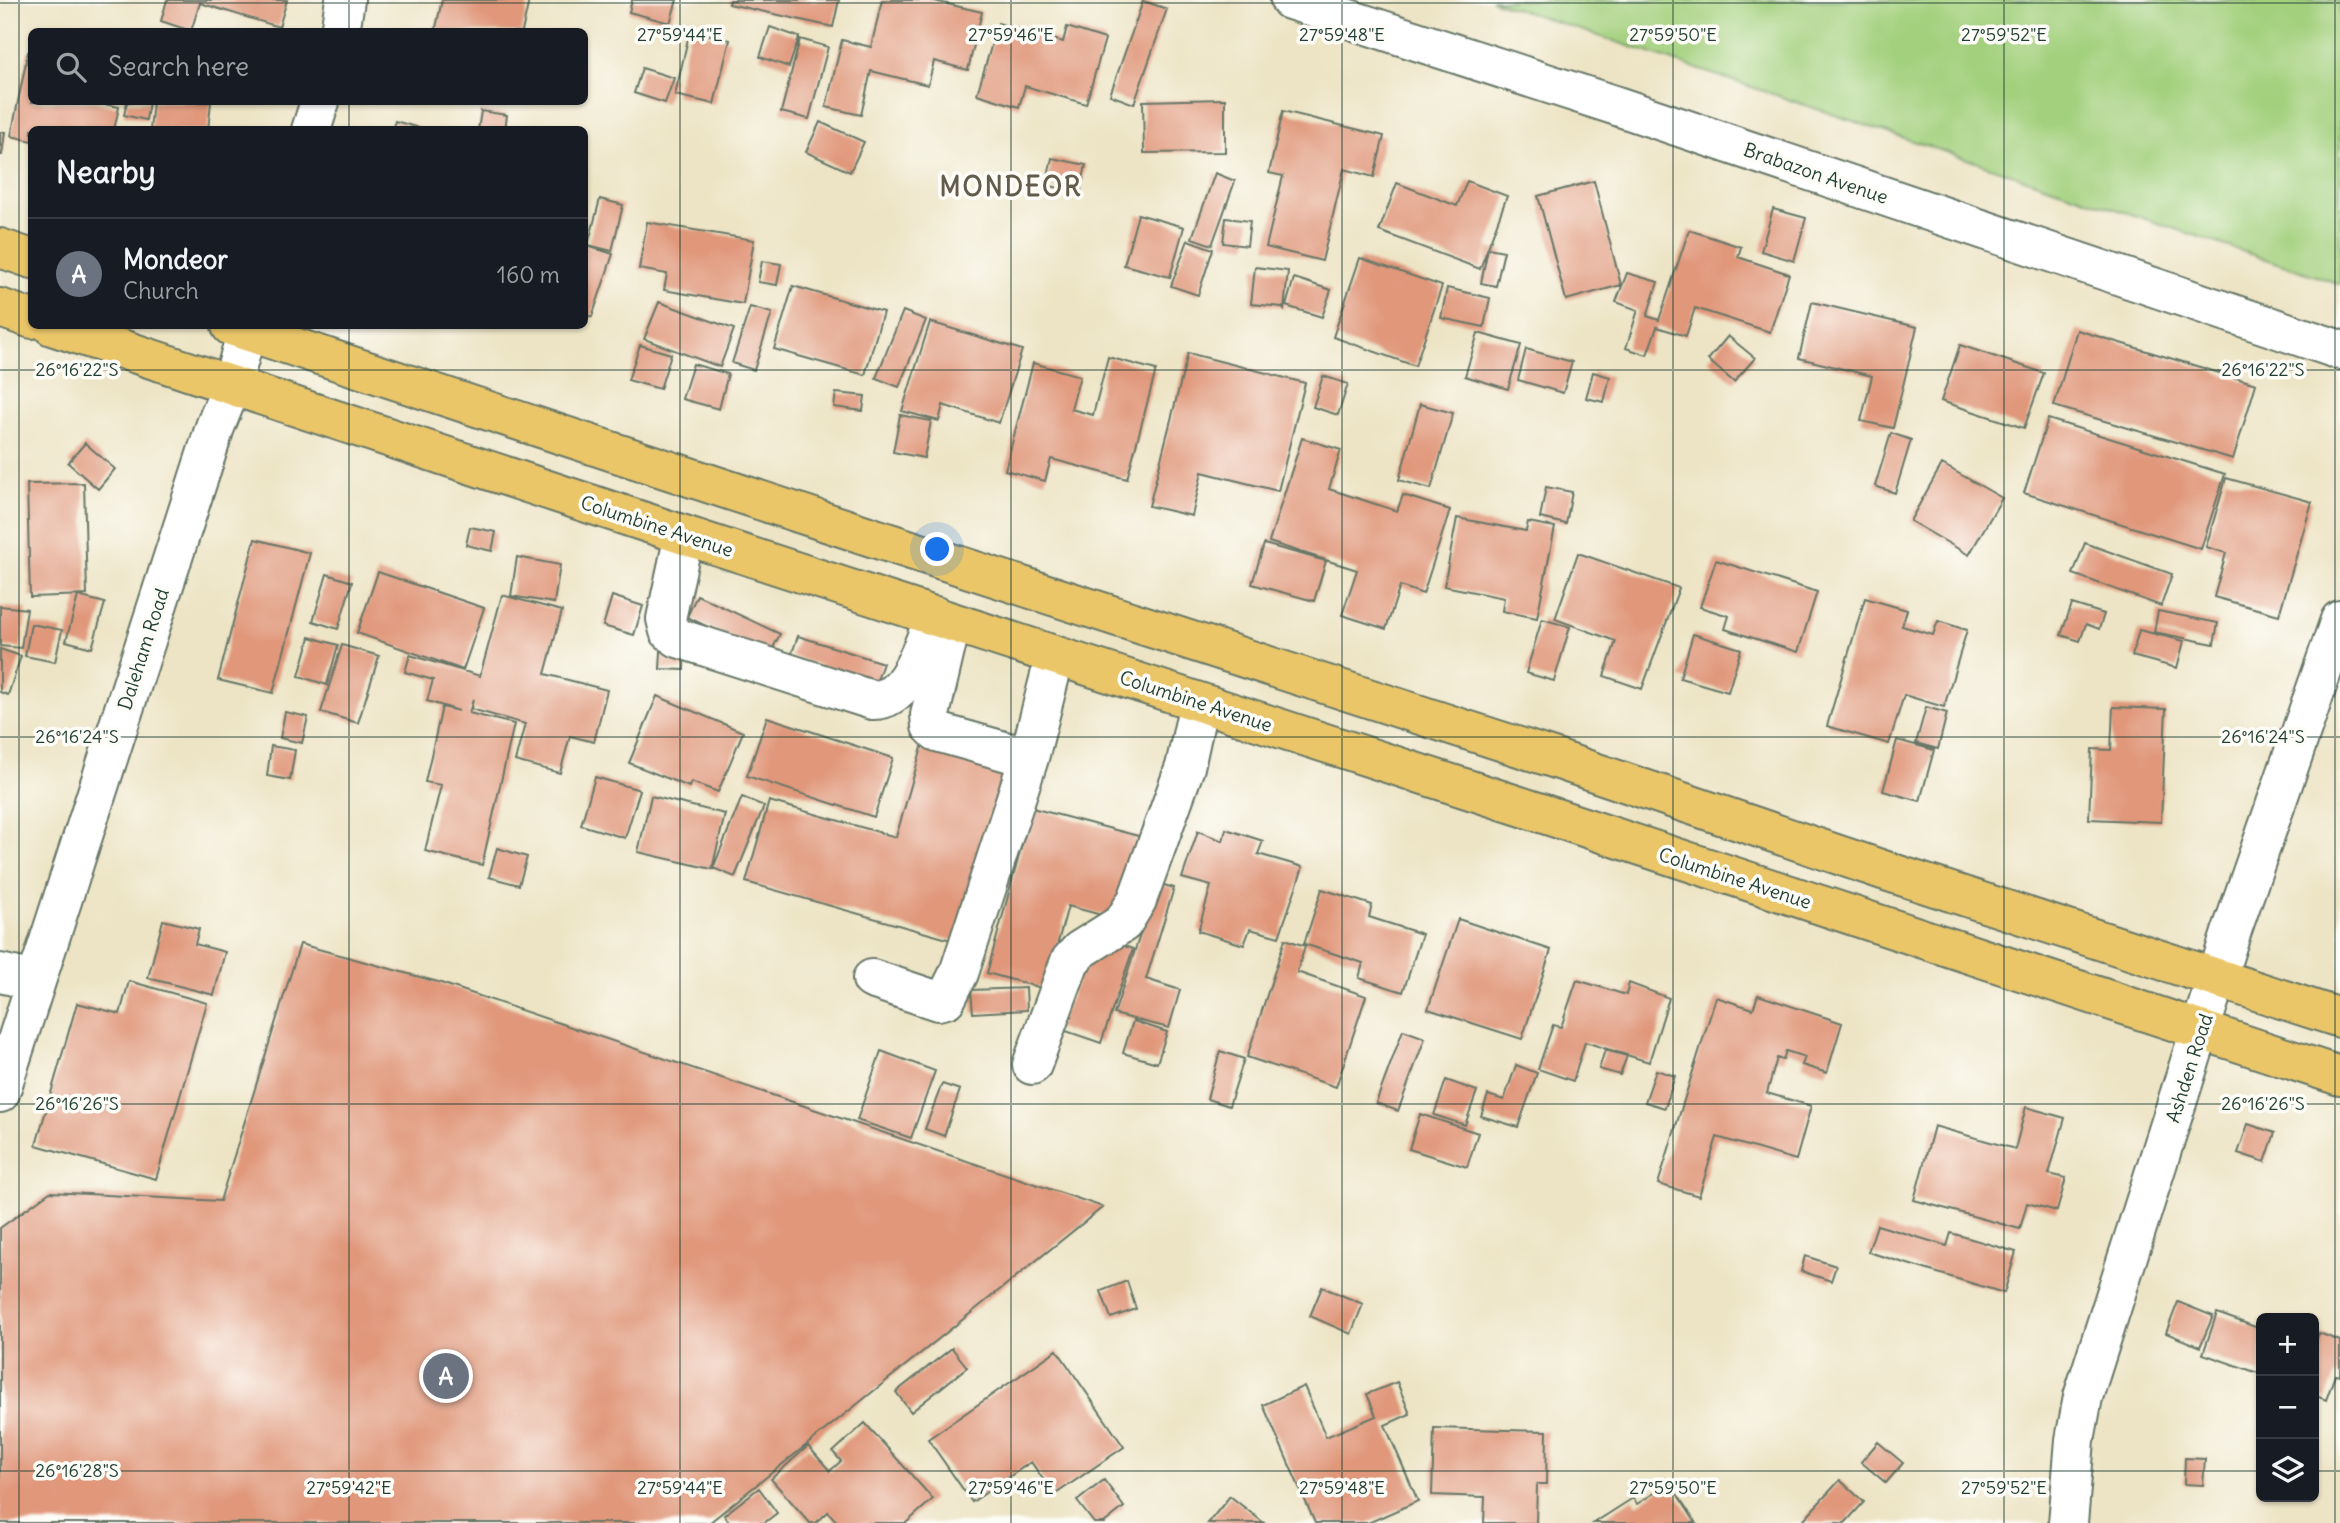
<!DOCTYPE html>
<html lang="en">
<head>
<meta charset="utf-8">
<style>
	:root { --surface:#171b24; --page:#20242c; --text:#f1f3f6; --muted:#9ea1a6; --line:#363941; --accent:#0f766e }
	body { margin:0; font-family:Delius,sans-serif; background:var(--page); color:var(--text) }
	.controls { position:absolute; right:21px; bottom:21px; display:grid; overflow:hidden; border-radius:10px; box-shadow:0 2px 5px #0004 }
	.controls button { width:63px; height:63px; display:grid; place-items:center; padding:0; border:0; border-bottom:2px solid var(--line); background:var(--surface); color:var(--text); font:35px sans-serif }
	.you { position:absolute; left:938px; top:550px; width:24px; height:24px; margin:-18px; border:5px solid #fff; border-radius:50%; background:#1a73e8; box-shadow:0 0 0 10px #1a73e833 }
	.badge { display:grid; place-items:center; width:46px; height:46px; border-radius:50%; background:var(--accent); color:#fff; font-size:23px; font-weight:700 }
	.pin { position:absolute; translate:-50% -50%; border:4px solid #fff; box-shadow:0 2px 7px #0006 }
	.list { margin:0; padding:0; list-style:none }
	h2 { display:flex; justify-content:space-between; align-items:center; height:91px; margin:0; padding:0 28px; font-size:30px }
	h2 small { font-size:23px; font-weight:400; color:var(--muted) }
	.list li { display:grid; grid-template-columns:46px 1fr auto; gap:21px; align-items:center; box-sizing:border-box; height:112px; padding:0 28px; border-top:2px solid var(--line) }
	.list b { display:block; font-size:26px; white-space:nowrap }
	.list p { margin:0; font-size:23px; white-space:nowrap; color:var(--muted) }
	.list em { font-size:23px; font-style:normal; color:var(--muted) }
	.icon { flex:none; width:38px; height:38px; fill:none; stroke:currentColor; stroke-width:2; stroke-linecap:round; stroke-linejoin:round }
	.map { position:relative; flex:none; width:2340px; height:1523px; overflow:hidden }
	.search { position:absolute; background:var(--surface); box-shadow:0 2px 5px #0004; left:28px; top:28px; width:560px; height:77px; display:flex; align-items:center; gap:18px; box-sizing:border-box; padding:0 24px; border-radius:10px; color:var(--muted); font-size:26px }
	.panel { position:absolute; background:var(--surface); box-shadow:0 2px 5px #0004; left:28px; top:126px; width:560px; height:203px; border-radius:10px }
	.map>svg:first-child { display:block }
	.green { fill:#a3d07d; stroke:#618658; stroke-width:2 }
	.building { fill:#e0977a }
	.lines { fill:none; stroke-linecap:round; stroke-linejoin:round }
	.minor-casing { stroke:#677767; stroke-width:42 }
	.major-casing { stroke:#677767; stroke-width:42 }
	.minor { stroke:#fff; stroke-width:38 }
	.major { stroke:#ebc669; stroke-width:38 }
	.ticks { fill:none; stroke:#1f3d34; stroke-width:2; stroke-opacity:0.45 }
	.labels { text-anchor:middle; stroke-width:7; stroke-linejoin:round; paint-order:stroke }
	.street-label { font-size:19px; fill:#1f3d34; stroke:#fdfcf7 }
	.district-label { font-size:26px; font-weight:bold; letter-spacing:2px; fill:#635c4c; stroke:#fdfcf7 }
	.ticks-label { font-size:18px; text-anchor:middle; fill:#1f3d34; stroke:#fdfcf7; stroke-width:7; stroke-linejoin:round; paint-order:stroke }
</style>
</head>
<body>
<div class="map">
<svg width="2340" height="1523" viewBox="0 0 2340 1523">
	<rect width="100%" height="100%" fill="#fdfcf7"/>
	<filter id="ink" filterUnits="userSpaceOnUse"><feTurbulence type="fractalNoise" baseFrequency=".0143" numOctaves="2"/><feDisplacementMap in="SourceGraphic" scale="14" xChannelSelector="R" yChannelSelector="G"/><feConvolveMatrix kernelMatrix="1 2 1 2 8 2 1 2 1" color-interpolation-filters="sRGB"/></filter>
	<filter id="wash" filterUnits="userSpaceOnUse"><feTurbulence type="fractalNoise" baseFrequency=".00686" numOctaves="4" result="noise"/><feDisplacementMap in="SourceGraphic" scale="28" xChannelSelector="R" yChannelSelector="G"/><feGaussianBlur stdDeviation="1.57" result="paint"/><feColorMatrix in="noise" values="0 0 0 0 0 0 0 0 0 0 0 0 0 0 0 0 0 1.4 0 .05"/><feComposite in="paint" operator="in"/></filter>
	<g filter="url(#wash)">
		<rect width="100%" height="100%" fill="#ede4c5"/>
		<!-- green -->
		<path class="green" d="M1491,0H2340V284Z"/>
		<g id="blocks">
			<!-- building -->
			<path class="building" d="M167,0H287L279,27L200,3L191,31L161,21Z
				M442,0H529L522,32H435Z
				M632,0H677L670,23L629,12Z
				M730,0H839L833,27L729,4Z
				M882,0H930L982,12L968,70L934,61L928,85L871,71L861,115L826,107L842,40L871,47Z
				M1143,1L1167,9L1134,104L1110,95Z
				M998,23L1063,42L1067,27L1105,39L1086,104L1025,86L1019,107L977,94Z
				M770,27L799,37L789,67L760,57Z
				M690,30L730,40L714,104L675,95Z
				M800,39L828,47L809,119L781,112Z
				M28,52L32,53V102H94L119,107L114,130H32V141L11,136Z
				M642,68L674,78L665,103L634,93Z
				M1225,99V152L1144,153L1143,101Z
				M127,102H149L146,120L124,115Z
				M153,102H211L208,130H150Z
				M481,111L507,115L505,130H478Z
				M1283,111L1384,136L1374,177L1344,169L1322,261L1266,247L1283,176L1269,173Z
				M395,121L423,129V130H392Z
				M820,122L864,142L850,172L806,152Z
				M0,132H5L2,155H0Z
				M1052,158L1086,165L1080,193L1046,185Z
				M1215,173L1235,181L1212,245L1192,238Z
				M1467,181L1507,196L1480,269L1379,231L1397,183L1457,206Z
				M1594,181L1621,285L1566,300L1538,196Z
				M600,199L623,205L612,251L588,245Z
				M1773,209L1806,218L1794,261L1761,251Z
				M1138,214L1184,227L1170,277L1124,265Z
				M1226,218L1250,221L1247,246L1223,243Z
				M647,222L754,240L743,304L664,290L667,274L639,269Z
				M1689,230L1741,247L1738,257L1789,274L1770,332L1695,308L1686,336L1657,327L1647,355L1626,348L1638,310L1616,302L1627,273L1658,282L1647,316L1659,320Z
				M1188,240L1213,249L1198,295L1171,286Z
				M584,245L613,254L592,317L584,314Z
				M1488,248L1504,251L1496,286L1481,283Z
				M1360,258L1442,286L1415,366L1333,337Z
				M762,261L781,264L777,285L758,282Z
				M1255,267L1288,271L1284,310L1282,307L1251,304Z
				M1294,278L1331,290L1322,317L1286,306Z
				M793,286L883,312L865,375L774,349Z
				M1447,288L1490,298L1484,327L1441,318Z
				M659,302L734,329L720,367L644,339Z
				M1812,302L1917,327L1893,428L1861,421L1872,376L1799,358Z
				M750,307L772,313L754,370L732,363Z
				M903,311L926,320L899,387L876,378Z
				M930,322L1022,350L999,423L943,405L939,421L902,411Z
				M2077,330L2256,384L2233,459L2054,406Z
				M1478,333L1521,345L1508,389L1465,376Z
				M1728,336L1755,358L1734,382L1708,360Z
				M640,345L671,354L660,389L628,380Z
				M1960,345L2044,373L2024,428L1941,401Z
				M1526,349L1572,362L1563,393L1518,380Z
				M1188,353L1305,383L1278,491L1202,472L1192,516L1149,506Z
				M1108,357L1156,370L1127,479L1051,459L1045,481L1005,470L1033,363L1080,376L1071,409L1093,415Z
				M693,364L728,374L719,409L682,399Z
				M1593,372L1610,377L1604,402L1586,398Z
				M1323,376L1348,384L1338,415L1313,407Z
				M836,393L865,396L863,411L834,407Z
				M1420,404L1453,413L1431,489L1399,480Z
				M900,415L931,421L924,458L893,452Z
				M2048,419L2225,474L2201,549L2024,493Z
				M1891,433L1911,440L1895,493L1875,486Z
				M1302,438L1341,450L1329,489L1397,511L1403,495L1450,510L1423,594L1400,586L1386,629L1342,615L1357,570L1269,542Z
				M85,443L115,469L98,489L68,463Z
				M1942,464L2002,498L1969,555L1910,521Z
				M2226,478L2312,502L2279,615L2214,597L2226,553L2206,547Z
				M84,483L87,595L30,597L27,484Z
				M1546,487L1572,492L1566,524L1540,518Z
				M1457,518L1526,531L1528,522L1555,527L1537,618L1502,611L1504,598L1444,586Z
				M470,527L496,532L492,551L466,545Z
				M255,539L310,553L273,693L218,680Z
				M2085,543L2172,574L2161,606L2073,574Z
				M1264,544L1326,561L1314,601L1252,584Z
				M1578,553L1679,588L1642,689L1604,676L1616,641L1555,619Z
				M517,557L560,565L554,603L511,596Z
				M1716,560L1817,592L1798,652L1725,629L1729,616L1700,607Z
				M378,572L484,608L463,670L357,633Z
				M327,574L352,582L338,629L313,621Z
				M502,595L562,611L545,674L607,690L594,742L570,736L560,773L515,761L525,724L471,709L473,699L469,713L514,724L482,865L425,851L441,785L425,782L442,707L459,711L427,701L433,680L405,672L410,655L480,676Z
				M697,595L780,634L769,656L687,617Z
				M78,596L105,603L92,648L66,641Z
				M612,596L643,606L634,635L603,626Z
				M1865,598L1907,610L1902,626L1933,635L1938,621L1967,630L1944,707L1904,695L1889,744L1827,726Z
				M2072,604L2104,614L2099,629L2086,624L2080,641L2061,635Z
				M0,606L27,609L21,648L0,646Z
				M2158,611L2218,623L2214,644L2154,632Z
				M1542,619L1570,627L1554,681L1526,673Z
				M31,624L62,630L55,662L25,656Z
				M2139,630L2184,641L2177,668L2132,656Z
				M1693,634L1741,649L1728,692L1680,678Z
				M662,635L685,637L684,670L660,669Z
				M798,636L883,663L876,683L791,656Z
				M310,637L338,645L327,685L299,676Z
				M342,645L379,656L358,723L321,712Z
				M0,649L21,656L8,695L0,692Z
				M657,696L743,732L718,792L691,782L689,787L629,763Z
				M1926,707L1947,713L1938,749L1916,743Z
				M2113,707L2166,709L2161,822L2089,819L2092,749L2111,750Z
				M285,712L308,717L302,743L280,738Z
				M767,717L893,758L874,817L747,776Z
				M927,730L1012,754L958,942L746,882L769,801L896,837Z
				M1897,740L1934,750L1920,801L1883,791Z
				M271,746L295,750L290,780L267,776Z
				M595,777L640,790L625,838L581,825Z
				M651,796L725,814L712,869L638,852Z
				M742,797L764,806L735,877L713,868Z
				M1032,808L1142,837L1120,920L1068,906L1045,989L987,973Z
				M1226,829L1263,841L1258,854L1303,867L1279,937L1250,929L1244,945L1198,931L1211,886L1182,878L1198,831L1223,841Z
				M497,848L527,857L519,885L489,877Z
				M1157,883L1174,888L1146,979L1180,990L1169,1028L1114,1014Z
				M1322,889L1372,905L1369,917L1422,934L1403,992L1359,978L1363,963L1304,944Z
				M1458,919L1551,950L1522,1039L1428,1009Z
				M163,920L199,929L195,944L225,952L214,995L148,978Z
				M1285,939L1305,946L1297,972L1366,996L1336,1087L1247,1057Z
				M1113,942L1133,949L1101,1043L1057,1028L1093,944Z
				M300,944L438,982L1103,1207L709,1523H0V1228L50,1192L220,1201Z
				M1577,980L1626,995L1629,983L1669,998L1649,1062L1585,1042L1573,1081L1538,1069L1553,1025L1561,1027Z
				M129,981L207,1003L156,1179L36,1145L77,1003L120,1014Z
				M1026,988L1027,1010L973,1013L971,990Z
				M1758,995L1842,1023L1827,1073L1802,1065L1805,1057L1786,1051L1783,1060L1777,1058L1767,1093L1811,1106L1796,1160L1717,1137L1699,1196L1658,1184L1716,997L1753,1009Z
				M1133,1021L1167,1032L1157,1063L1123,1053Z
				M1403,1030L1425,1038L1398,1111L1376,1103Z
				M1605,1050L1627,1056L1620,1075L1599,1069Z
				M881,1051L935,1071L911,1138L857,1120Z
				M1220,1051L1244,1059L1229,1106L1207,1099Z
				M1516,1065L1537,1073L1518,1127L1481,1116L1488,1095L1504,1100Z
				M1656,1070L1675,1076L1665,1108L1645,1102Z
				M1446,1080L1477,1091L1465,1125L1434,1115Z
				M942,1084L960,1090L944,1136L925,1129Z
				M2026,1107L2065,1118L2049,1174L2066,1178L2057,1211L2027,1203L2020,1229L1914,1200L1934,1126L2015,1149Z
				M1420,1114L1478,1133L1467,1167L1409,1149Z
				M2248,1124L2275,1133L2265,1162L2238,1153Z
				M1877,1225L1947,1246L1951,1233L2016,1252L2004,1293L1868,1252Z
				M1805,1256L1836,1266L1831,1281L1801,1271Z
				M1127,1281L1136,1309L1111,1318L1101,1291Z
				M1322,1287L1363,1304L1351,1334L1310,1316Z
				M2178,1302L2213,1316L2200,1347L2166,1333Z
				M2217,1313L2261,1329V1374L2203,1354Z
				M2319,1333L2340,1341V1376L2335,1375L2326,1400L2314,1395V1347Z
				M952,1348L967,1367L911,1412L896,1392Z
				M1057,1350L1124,1447L1054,1495L1031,1462L972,1502L928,1439Z
				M1397,1382L1410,1414L1385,1425L1418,1501L1368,1523H1315L1263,1405L1304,1386L1326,1437L1376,1416L1367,1394Z
				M865,1423L933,1499L906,1523H838L828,1512L816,1523H810L771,1479L808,1446L830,1471L841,1461L833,1452Z
				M1434,1428L1547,1431L1546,1484H1537L1536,1523H1484L1485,1497L1432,1495Z
				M1878,1442L1903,1463L1886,1483L1861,1462Z
				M2185,1458L2205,1459L2203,1485L2184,1484Z
				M1104,1480L1124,1507L1104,1523H1094L1077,1501Z
				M1840,1480L1864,1502L1845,1523H1808L1804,1519Z
				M1670,1483L1696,1523H1594L1633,1498L1637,1504Z
				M759,1488L777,1513L764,1523H730L724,1515Z
				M1230,1496L1264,1523H1208Z"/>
		</g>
	</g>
	<g filter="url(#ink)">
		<use href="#blocks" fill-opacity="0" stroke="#677767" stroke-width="2"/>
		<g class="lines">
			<defs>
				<path id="minor" d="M1290,0L1614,105L2340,350
					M340,32L345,0
					M311,130L320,102
					M684,535L666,619L669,631L678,638L872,700C908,702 923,644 935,616
					M951,625L930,715L931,726L937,732L1029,758L1055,656
					M0,973L36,981
					M872,979L938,1001L946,999L959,973L1029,758
					M1032,1065L1070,961L1080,950L1123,923L1137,900L1185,767L1199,703
					M0,1093L215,427L232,385L248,326
					M2068,1523L2075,1440L2083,1397L2231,933L2340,620"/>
				<path id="major" d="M0,248L32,259
					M0,308L32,319
					M52,326L684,535L1535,811L2340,1076
					M231,326L911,550L1553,758L1883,870L2340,1018"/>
			</defs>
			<!-- minor casing -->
			<use href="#minor" class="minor-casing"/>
			<!-- major casing -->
			<use href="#major" class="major-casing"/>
			<!-- minor -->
			<use href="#minor" class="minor"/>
			<!-- major -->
			<use href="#major" class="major"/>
		</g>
	</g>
	<!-- ticks -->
	<path class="ticks" d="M19,0V1523M349,0V32M680,0V1523M1011,0V1523M1342,0V1523M1673,0V1523M2004,0V1523M2335,0V1523M0,3H2340M349,102V130M349,326V1523M0,370H2340M0,737H2340M0,1104H2340M0,1471H2261M2314,1471H2340"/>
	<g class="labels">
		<!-- street labels -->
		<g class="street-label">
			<text transform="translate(1816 173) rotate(19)" y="7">Brabazon Avenue</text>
			<text transform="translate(657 526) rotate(18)" y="7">Columbine Avenue</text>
			<text transform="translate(143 649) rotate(-72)" y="7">Daleham Road</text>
			<text transform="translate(1196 701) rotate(18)" y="7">Columbine Avenue</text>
			<text transform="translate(1735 878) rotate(18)" y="7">Columbine Avenue</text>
			<text transform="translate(2189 1068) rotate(-72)" y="7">Ashden Road</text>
		</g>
		<!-- district labels -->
		<g class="district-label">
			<text x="1011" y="196">MONDEOR</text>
		</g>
	</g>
	<g class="ticks-label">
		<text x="680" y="41">27°59'44"E</text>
		<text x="1011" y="41">27°59'46"E</text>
		<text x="1342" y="41">27°59'48"E</text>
		<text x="1673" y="41">27°59'50"E</text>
		<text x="2004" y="41">27°59'52"E</text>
		<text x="77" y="376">26°16'22"S</text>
		<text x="2263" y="376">26°16'22"S</text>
		<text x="77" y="743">26°16'24"S</text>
		<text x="2263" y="743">26°16'24"S</text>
		<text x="77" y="1110">26°16'26"S</text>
		<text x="2263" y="1110">26°16'26"S</text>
		<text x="77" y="1477">26°16'28"S</text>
		<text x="349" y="1494">27°59'42"E</text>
		<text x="680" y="1494">27°59'44"E</text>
		<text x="1011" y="1494">27°59'46"E</text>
		<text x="1342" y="1494">27°59'48"E</text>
		<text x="1673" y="1494">27°59'50"E</text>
		<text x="2004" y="1494">27°59'52"E</text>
	</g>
</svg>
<div class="controls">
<button>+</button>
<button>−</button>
<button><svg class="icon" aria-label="layers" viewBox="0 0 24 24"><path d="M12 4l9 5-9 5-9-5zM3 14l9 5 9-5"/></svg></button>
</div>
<div class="you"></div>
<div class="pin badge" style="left:446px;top:1376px;background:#6b7280">A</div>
<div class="search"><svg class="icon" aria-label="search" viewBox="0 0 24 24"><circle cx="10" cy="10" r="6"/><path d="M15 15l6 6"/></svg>Search here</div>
<section class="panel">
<h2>Nearby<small></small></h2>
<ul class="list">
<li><span class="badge" style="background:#6b7280">A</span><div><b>Mondeor</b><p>Church</p></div><em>160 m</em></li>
</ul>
</section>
</div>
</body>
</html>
